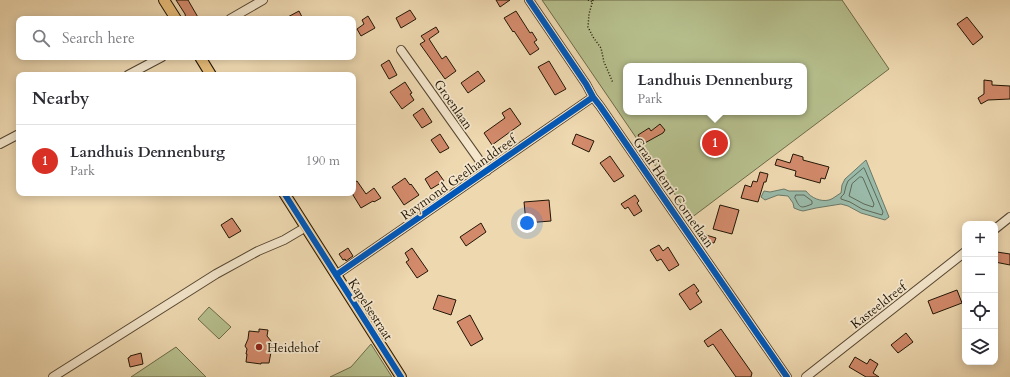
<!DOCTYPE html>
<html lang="en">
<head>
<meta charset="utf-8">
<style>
	:root { --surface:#fff; --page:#f2f2f3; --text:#2b2b33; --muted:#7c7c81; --line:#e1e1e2; --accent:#d93025 }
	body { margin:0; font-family:Cardo,serif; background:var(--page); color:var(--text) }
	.controls { position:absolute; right:12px; bottom:12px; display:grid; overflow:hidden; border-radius:8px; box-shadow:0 2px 10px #0003 }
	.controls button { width:36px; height:36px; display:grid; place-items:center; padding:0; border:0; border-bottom:1px solid var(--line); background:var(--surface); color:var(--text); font:20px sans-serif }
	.you { position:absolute; left:527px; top:223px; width:14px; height:14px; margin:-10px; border:3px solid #fff; border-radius:50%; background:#1a73e8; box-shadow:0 0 0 6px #1a73e833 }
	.badge { display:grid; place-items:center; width:26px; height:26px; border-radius:50%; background:var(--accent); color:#fff; font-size:13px; font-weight:700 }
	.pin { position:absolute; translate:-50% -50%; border:2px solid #fff; box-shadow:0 1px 4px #0006 }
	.popup { position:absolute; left:623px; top:63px; width:184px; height:52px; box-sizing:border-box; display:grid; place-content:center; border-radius:8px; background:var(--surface); filter:drop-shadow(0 1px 3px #0005); font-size:13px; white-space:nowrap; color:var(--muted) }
	.popup b { font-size:15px; color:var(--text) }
	.popup::after { content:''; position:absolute; left:50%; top:100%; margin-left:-8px; border:8px solid transparent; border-top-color:var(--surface) }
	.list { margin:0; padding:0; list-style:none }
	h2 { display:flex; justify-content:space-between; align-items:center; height:52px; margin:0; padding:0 16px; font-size:17px }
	h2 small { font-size:13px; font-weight:400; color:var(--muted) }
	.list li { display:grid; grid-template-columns:26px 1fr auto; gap:12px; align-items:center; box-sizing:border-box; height:72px; padding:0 16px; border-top:1px solid var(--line) }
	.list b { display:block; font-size:15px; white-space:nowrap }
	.list p { margin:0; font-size:13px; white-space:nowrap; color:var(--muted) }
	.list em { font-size:13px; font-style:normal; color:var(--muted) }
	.icon { flex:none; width:22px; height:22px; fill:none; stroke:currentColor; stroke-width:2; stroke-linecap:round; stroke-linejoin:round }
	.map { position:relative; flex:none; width:1010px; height:377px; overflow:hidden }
	.search { position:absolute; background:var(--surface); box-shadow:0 2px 10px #0003; left:16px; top:16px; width:340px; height:44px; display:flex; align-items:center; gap:10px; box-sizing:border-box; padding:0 14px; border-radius:8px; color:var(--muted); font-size:15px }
	.panel { position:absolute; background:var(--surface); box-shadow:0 2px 10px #0003; left:16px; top:72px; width:340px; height:124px; border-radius:8px }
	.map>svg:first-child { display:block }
	.green { fill:#b6bf8d; stroke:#6c6a49; fill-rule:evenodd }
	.water { fill:#9abaa9; stroke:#6a7867 }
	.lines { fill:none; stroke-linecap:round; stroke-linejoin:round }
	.shore { stroke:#5e6857; stroke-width:1 }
	.building { fill:#d28a6b; stroke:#221605 }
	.minor-casing { stroke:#554630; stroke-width:10 }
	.major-casing { stroke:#221605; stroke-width:12 }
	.path { stroke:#221605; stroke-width:1.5; stroke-dasharray:1 2; stroke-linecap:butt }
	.minor { stroke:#f4e6cc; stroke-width:8 }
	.major { stroke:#e7bc78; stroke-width:10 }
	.cycleway-casing { stroke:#f4e6cc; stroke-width:8 }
	.cycleway { stroke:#0057b8; stroke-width:6 }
	.poi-dot { fill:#8f2418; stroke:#f4e6cc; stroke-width:1.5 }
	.labels { text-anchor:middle; stroke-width:3.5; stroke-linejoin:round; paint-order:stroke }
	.street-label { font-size:13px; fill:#221605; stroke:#f4e6cc }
	.poi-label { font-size:13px; fill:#221605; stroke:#f4e6cc; text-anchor:start }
</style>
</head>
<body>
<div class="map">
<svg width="1010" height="377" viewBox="0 0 1010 377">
	<rect width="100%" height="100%" fill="#eed8b0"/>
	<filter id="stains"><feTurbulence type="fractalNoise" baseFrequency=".005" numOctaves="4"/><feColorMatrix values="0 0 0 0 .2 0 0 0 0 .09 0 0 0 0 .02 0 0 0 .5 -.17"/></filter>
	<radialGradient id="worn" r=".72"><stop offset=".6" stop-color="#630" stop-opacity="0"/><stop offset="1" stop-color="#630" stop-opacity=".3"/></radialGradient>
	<!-- green -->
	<path class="green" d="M542,0H842L889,69L691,218ZM626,66H804V112H626Z
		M209,307L231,327L219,339L198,319Z
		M371,344L392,377H330L351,367Z
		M176,347L206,377H131Z"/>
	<!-- water -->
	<path class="water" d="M866,160L889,217L885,220L861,213L848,206L841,204L816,208L803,211L799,210L794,208L793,203L788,196L778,195L765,200L761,197L764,191L770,192L784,189L789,191H806C811,198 821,202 829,200C833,199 837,195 841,193L842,185L845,179Z"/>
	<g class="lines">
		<!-- shore -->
		<path class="shore" d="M864,168L865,170L883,212L882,215L862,209L850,202L841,199V197L844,194L846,186L848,181L862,169Z
			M860,177H862L863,178L874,204L873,207L864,204L849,196L852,184Z
			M796,195H804L812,201V204C800,209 800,208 795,198Z"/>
	</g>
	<!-- building -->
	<path class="building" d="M176,0H188L199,19H186L185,14Z
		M496,0H510L500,7Z
		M410,10L416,19L401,28L396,18Z
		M299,11L303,19H284Z
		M516,11L530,33L532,32L537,40L534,42L539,49L530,55L514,31L513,32L504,18Z
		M368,16L375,28L361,36L357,29L364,24L362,20Z
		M967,17L983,37L973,45L957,24Z
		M436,27L439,32L429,39L442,59L446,56L456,71L445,79L420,44L425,41L421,36Z
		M389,60L397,75L389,79L381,65Z
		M549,61L566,89L555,95L538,67Z
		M478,71L485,81L468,93L461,83Z
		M984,80L992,81V85L1010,86V99L988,100L981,104L978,98L984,94Z
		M405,82L412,93L410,94L414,100L402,109L390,92Z
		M423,108L432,122L422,128L413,115Z
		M510,108L521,124L492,145L484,133L505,118L502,113Z
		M660,124L665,130L663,133L643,144L638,135L649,128L651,131Z
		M440,134L449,148L440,153L431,140Z
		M576,134L594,141L589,152L572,144Z
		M793,154L803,157V160L829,167L825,179L821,178L820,183L795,176L796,171L775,165L777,159L790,163Z
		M610,156L624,176L614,182L600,163Z
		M437,171L444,181L431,189L425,179Z
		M760,172L768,174L766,182H764L758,202L741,198L745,185L751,187L753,181L757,182Z
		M405,178L410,185L411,184L419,195L404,205L392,187Z
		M357,181L366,194L374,188L381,198L374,202L373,201L361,208L353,195V183Z
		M635,195L639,201L637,203L642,211L634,216L628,207L625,209L621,204Z
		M549,200L551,221L526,223L524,202Z
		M720,205L739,210L732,234L713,229Z
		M232,218L241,231L229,238L221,225Z
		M481,223L486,232L466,246L460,237Z
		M706,235L716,238L714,243L705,241Z
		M659,245L663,251L668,247L679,265L669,271L661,259L657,261L650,250Z
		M348,248L353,256L346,261L345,259L343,260L339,254Z
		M412,248L428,271L417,278L406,262L409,260L405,253Z
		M997,252L1010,254V265L995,262Z
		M694,284L699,291L696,293L702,302L690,310L679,294Z
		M957,290L962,303L933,314L928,301Z
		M438,295L456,300L451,315L433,309Z
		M470,315L483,339L471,346L457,322Z
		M259,329L268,330L267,336L271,341L272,349L271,352L269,363H261V364L246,362L247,354H246L247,349L245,346L248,339L249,331L259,332Z
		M721,329L752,373L751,377H736L713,344L708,347L704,341Z
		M906,333L913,342L898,353L891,345Z
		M141,353L143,364L130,367L128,358L130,357V356Z
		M855,357L867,364L870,359L878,364L873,373L879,377H866L849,367Z"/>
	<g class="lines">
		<defs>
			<path id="minor" d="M529,0L586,84L593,97L600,106L787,377
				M230,19L263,0
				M401,50L487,171
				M128,75L162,57
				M0,144L19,134
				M995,229L1010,217
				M336,275L593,97
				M53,377L216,274L258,251L284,240L306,227
				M806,377L965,252"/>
			<path id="major" d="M164,0L176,19
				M200,57L211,75
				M284,193L401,377"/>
		</defs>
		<!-- minor casing -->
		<use href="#minor" class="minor-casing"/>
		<!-- major casing -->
		<use href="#major" class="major-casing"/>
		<!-- path -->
		<path class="path" d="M588,0L593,2
			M593,0L589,14L588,27L593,37L601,48L604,62L613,83"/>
		<!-- minor -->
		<use href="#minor" class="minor"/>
		<!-- major -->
		<use href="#major" class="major"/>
		<defs>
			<path id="cycleway" d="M529,0L586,84L593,97L600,106L787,377
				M284,193L401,377
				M336,275L593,97"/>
		</defs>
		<!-- cycleway casing -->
		<use href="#cycleway" class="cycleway-casing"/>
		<!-- cycleway -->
		<use href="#cycleway" class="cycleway"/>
	</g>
	<!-- markers -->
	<circle class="poi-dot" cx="259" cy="347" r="4"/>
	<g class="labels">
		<!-- street labels -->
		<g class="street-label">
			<text transform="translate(454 104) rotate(55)" y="5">Groenlaan</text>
			<text transform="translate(458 177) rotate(-35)" y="5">Raymond Geelhanddreef</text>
			<text transform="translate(674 192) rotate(55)" y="5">Graaf Henri Cornetlaan</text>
			<text transform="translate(878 305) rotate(-38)" y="5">Kasteeldreef</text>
			<text transform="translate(371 309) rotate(57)" y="5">Kapelsestraat</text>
		</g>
		<!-- poi labels -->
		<g class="poi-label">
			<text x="267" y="352">Heidehof</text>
		</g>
	</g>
	<rect width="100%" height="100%" filter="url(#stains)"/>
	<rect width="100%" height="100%" fill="url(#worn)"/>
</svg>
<div class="controls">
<button>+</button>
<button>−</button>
<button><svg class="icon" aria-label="locate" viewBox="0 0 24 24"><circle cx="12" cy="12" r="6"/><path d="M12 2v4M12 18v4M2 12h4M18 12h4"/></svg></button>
<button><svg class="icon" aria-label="layers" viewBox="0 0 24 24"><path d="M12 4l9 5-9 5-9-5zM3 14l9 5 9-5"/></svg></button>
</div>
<div class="you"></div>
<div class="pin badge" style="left:715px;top:143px">1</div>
<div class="popup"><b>Landhuis Dennenburg</b>Park</div>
<div class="search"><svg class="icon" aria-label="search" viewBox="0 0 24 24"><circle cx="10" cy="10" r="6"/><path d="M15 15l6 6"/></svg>Search here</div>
<section class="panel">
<h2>Nearby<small></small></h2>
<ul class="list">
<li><span class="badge">1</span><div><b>Landhuis Dennenburg</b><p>Park</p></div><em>190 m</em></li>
</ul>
</section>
</div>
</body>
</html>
